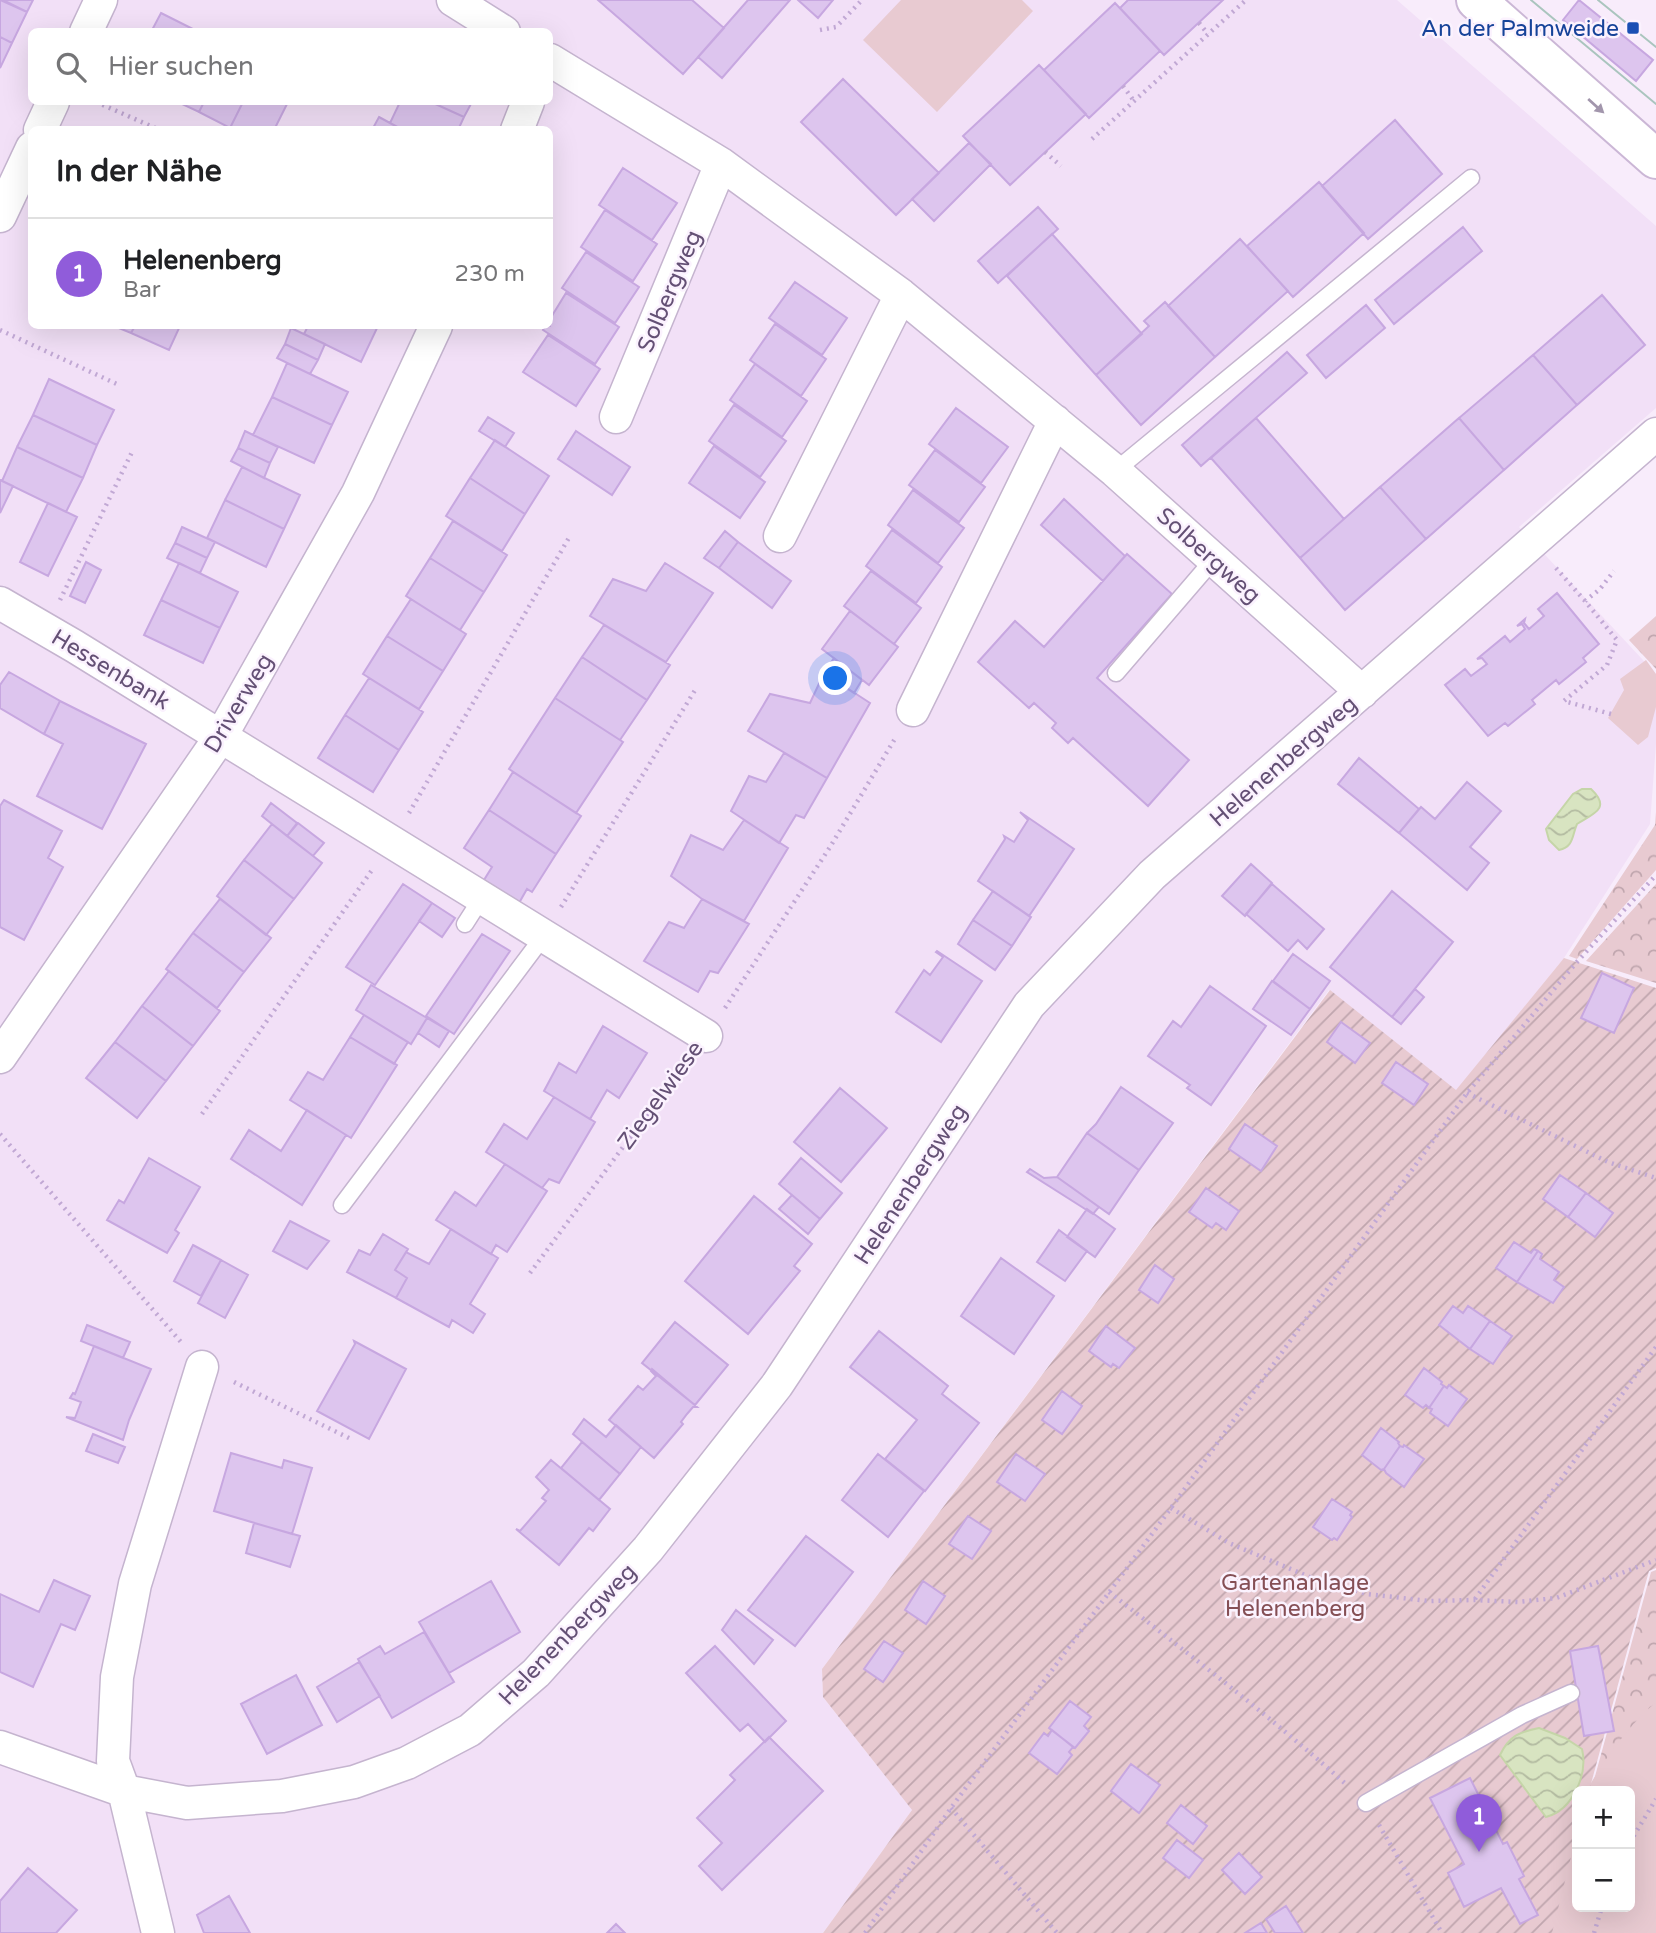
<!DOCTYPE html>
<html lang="de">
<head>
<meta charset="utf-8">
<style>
	:root { --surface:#fff; --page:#f6f6f6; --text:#202124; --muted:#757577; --line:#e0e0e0; --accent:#905cda }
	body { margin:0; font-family:"Varela Round",sans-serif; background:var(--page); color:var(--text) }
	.controls { position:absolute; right:21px; bottom:21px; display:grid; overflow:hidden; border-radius:10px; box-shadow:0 7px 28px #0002 }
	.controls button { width:63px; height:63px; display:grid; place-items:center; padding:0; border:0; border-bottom:2px solid var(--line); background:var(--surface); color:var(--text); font:35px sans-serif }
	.you { position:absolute; left:836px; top:679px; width:24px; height:24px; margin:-18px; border:5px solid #fff; border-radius:50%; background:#1a73e8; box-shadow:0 0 0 10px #1a73e833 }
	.badge { display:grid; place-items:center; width:46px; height:46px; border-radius:50%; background:var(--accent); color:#fff; font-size:23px; font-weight:700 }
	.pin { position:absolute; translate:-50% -58px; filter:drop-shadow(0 2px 4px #0008) }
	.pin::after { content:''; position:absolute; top:37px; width:24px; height:21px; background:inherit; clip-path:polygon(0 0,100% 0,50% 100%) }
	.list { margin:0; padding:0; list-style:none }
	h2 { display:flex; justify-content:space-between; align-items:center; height:91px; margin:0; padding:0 28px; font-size:30px }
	h2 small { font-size:23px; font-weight:400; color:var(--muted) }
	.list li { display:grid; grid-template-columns:46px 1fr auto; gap:21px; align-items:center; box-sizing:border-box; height:112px; padding:0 28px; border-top:2px solid var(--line) }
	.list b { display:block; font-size:26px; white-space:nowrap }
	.list p { margin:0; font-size:23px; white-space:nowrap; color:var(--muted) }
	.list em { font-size:23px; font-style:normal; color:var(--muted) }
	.icon { flex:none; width:38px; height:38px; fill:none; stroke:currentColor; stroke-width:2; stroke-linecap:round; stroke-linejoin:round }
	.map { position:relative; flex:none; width:1656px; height:1933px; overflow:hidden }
	.search { position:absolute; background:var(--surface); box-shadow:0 7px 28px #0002; left:28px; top:28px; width:525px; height:77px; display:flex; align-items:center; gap:18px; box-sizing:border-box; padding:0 24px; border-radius:10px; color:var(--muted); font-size:26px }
	.panel { position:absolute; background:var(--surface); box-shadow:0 7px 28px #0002; left:28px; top:126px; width:525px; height:203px; border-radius:10px }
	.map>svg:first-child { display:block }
	.residential { fill:#f2e0f7; fill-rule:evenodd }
	.forest { fill:url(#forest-crowns) }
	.park { fill:#e8cad1 }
	.garden { fill:url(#garden-furrows) }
	.water { fill:url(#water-waves); stroke:#c5d5a8; stroke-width:2 }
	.building { fill:#ddc5ee; stroke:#c7a7e0; stroke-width:2 }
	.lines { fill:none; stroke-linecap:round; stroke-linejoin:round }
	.lane-casing { stroke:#c5b4cf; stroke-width:19 }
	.street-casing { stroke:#c5b4cf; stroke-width:35 }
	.secondary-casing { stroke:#cbb7d6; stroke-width:42 }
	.path { stroke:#c1a8d4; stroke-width:4.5; stroke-dasharray:2 5; stroke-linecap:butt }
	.lane { stroke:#fff; stroke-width:16 }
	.street { stroke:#fff; stroke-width:32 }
	.secondary { stroke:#fff; stroke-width:38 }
	.tram { stroke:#aac5be; stroke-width:2 }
	.oneway { fill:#a296ac }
	.transit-dot { fill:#1a4fb4; stroke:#fbf2fe; stroke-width:2.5 }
	.labels { text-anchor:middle; stroke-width:5; stroke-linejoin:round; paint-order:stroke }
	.transit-label { font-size:23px; fill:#164399; stroke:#fbf2fe; text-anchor:end }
	.street-label { font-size:23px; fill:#645075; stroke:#fbf2fe }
	.park-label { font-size:23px; fill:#854f55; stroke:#fbf2fe }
</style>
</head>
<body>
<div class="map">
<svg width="1656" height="1933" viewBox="0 0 1656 1933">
	<defs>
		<pattern id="forest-crowns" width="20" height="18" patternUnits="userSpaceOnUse" patternTransform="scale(1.75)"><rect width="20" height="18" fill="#e8cad1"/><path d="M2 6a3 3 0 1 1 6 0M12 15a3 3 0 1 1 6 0" fill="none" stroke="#c0a6ae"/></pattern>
		<pattern id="garden-furrows" width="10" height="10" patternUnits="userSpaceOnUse" patternTransform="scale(1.75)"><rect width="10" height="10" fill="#e8cad1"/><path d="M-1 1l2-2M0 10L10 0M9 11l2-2" fill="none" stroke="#c0a6ae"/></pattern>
		<pattern id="water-waves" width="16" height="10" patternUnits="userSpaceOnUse" patternTransform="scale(1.75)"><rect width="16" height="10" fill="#d8e4c1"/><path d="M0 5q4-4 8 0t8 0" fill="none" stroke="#b3bba1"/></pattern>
	</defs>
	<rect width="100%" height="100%" fill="#f8ecfb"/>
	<!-- residential -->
	<path class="residential" d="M0,0H1397L1656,226V408L1519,527L1656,674V744L1650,824L1564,958L1456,1091L1329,990L822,1669L823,1697L912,1810L823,1933H0ZM32,32H550V102H32ZM32,130H550V326H32Z"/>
	<!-- forest -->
	<path class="forest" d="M1656,616V669L1629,640Z
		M1656,812V870L1577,959L1569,956L1655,825Z
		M1656,884V983L1586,961Z
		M1656,1570V1933H1554L1577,1907H1630V1791H1591L1651,1572Z"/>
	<!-- park -->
	<path class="park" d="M901,0H1022L1033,11L937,112L863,40Z
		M1646,660L1656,674V707L1648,737L1638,745L1608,718L1624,690L1620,679Z
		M1656,1702V1933H1547L1577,1806V1907H1630V1791H1586C1606,1758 1627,1727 1656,1702Z"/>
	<!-- garden -->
	<path class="garden" d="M1564,958L1656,988V1568L1649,1571L1589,1791H1577V1833L1552,1933H823L912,1810L823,1697L822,1669L1330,990L1456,1090Z"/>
	<!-- water -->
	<path class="water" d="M1582,789H1591C1611,808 1595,813 1577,824C1572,835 1574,847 1559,850L1549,840L1546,829L1573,794Z
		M1539,1728L1565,1738L1582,1749C1588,1774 1573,1810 1546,1817L1500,1755C1509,1736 1519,1732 1539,1728Z"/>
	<!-- building -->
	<path class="building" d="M0,0L27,12L12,43L0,37Z
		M3,0H33L27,12Z
		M598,0H692L724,28L683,74Z
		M748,0H790L722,78L698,57Z
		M798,0H833L818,18Z
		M1128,0H1223L1164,55L1120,8Z
		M1579,0L1653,60L1636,81L1563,20Z
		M1115,3L1160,51L1089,118L1044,70Z
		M161,13L197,31L196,32H151Z
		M0,37L12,43L0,68Z
		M1039,65L1086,114L1010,185L963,136Z
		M843,79L939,173L896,215L801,122Z
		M178,102H204L199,112Z
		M204,102H243L230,128L199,112Z
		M243,102H288L274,130H234L230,128Z
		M400,102H431L464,117L458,130H403L390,123Z
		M431,102H472L464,117Z
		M379,117L390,123L403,130H372Z
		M1395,120L1442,174L1368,239L1322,186Z
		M969,143L991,164L934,221L912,199Z
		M623,168L677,203L652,240L599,205Z
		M1319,182L1364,233L1293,297L1247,246Z
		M1038,207L1058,229L998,283L978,261Z
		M605,210L657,244L633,281L581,247Z
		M1463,227L1482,251L1394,324L1375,300Z
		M1052,234L1142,334L1096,375L1007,276Z
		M1240,239L1288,291L1215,357L1168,306Z
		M586,252L639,287L615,323L562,288Z
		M795,282L847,318L822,355L769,318Z
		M566,293L619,327L595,364L543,330L545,326H550V319Z
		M1602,295L1645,345L1577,405L1533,355Z
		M1165,302L1215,357L1141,425L1096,375L1149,326L1144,321Z
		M1366,305L1385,328L1326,378L1307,355Z
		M775,324L826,359L801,396L750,360Z
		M114,326H135L131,333Z
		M135,326H180L169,350L131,333Z
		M308,326H378L361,362L304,334Z
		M291,328L325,344L318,360L285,344Z
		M548,335L600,369L576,406L523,372Z
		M285,344L318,360L310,374L277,358Z
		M1287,352L1307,373L1201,466L1182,445Z
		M1533,355L1577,405L1504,470L1459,418Z
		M287,363L348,392L332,425L272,397Z
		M755,364L807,401L782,437L730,400Z
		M49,379L114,410L97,445L33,415Z
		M272,397L332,425L314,463L253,435Z
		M734,405L786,441L760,477L709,441Z
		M956,408L1008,447L981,483L929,444Z
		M33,415L97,445L83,478L17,447Z
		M488,417L514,433L505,447L479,431Z
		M1256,418L1344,519L1300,558L1211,458Z
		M1459,418L1504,470L1426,539L1380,487Z
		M245,431L278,447L270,463L238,448Z
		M576,431L630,467L612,495L558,459Z
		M495,440L549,476L525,514L470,478Z
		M714,446L765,482L740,518L689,483Z
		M17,447L83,478L66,512L2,481Z
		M238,448L270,463L264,478L231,461Z
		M935,450L985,487L959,522L909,485Z
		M242,467L300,495L284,529L225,500Z
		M470,478L525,514L502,551L446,516Z
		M0,480L13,486L0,513Z
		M1380,487L1426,539L1345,610L1300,558Z
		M913,490L964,528L938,563L888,525Z
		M1064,499L1125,556L1103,581L1041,525Z
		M225,500L284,529L266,567L207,538Z
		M48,503L77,517L48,576L20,562Z
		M453,521L507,555L484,592L430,558Z
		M182,527L215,542L207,558L175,543Z
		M892,530L942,567L916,603L866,566Z
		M725,531L738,542L719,568L704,558Z
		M738,542L791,581L772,608L719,568Z
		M175,543L207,558L200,573L167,558Z
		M1127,554L1172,594L1097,678L1189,760L1148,806L1073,738L1068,743L1052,728L1056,723L1034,703L1029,708L978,662L1015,621L1044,647Z
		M430,558L484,592L460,630L406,596Z
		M86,562L101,570L85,603L70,596Z
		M179,563L238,592L220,628L161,600Z
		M665,563L713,593L666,662L590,616L613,579L646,591Z
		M871,571L921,608L894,644L844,606Z
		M1557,593L1599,644L1583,658L1586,662L1559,684L1556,680L1532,700L1535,704L1508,726L1505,723L1488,736L1445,685L1465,669L1471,676L1487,664L1482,658L1477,659L1505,636L1510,642L1525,629L1522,624L1517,626L1525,619L1524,623L1529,629L1544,616L1538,609Z
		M411,599L466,634L443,671L387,636Z
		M161,600L220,628L203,663L144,635Z
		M850,611L898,647L869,685L822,649Z
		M604,625L670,665L647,700L582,657Z
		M387,636L443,671L419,709L363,674Z
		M582,657L647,700L620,740L555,698Z
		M834,658L862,680L854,693L824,673Z
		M9,672L60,701L44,734L0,708V685Z
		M824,673L870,703L827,778L748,731L770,694L810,703Z
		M369,678L423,712L399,750L345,715Z
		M555,698L623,742L576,813L509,769Z
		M60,701L146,744L102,829L37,796L63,744L44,734Z
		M345,715L399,750L373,792L318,758Z
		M784,753L827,778L804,818L796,815L779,843L731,811L749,776L766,782Z
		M1359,758L1419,809L1399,833L1338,784Z
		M513,772L581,816L556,854L489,810Z
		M1467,782L1501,811L1470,847L1489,863L1467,890L1399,833L1421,807L1435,819Z
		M4,800L62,831L48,858L63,867L24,940L0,927V806Z
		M271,803L297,823L287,836L262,816Z
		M489,810L556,854L532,892L527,889L519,903L484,880L492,867L464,848Z
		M1020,812L1074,849L1029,916L978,881L1005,839L1004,836L1014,842L1028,820Z
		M744,820L788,848L744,921L702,899L671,876L691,835L723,850Z
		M298,823L324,843L313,856L287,836Z
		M272,824L322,863L294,899L244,860Z
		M244,860L294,899L266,935L217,896Z
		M1251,864L1272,883L1245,916L1222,896Z
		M403,884L432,903L375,985L346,967Z
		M1272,884L1324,929L1307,949L1298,940L1288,951L1246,914Z
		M993,891L1031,917L1012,946L973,920Z
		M1392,891L1453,942L1392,1017L1330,967Z
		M220,899L271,938L244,972L193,933Z
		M702,899L749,924L718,973L710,971L698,992L644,961L669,922L684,928Z
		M432,903L455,918L442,937L419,921Z
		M973,920L1012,946L995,970L958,944Z
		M193,933L244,972L217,1008L166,969Z
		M482,934L510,951L454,1034L426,1016Z
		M937,951L982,981L941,1042L896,1012L924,970L930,975L943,957L936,952Z
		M1293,954L1330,981L1310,1009L1273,981Z
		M169,971L220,1011L193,1046L142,1006Z
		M1602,973L1634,988L1614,1033L1581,1018Z
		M1272,981L1310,1009L1291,1035L1253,1009Z
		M371,985L427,1018L411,1044L356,1010Z
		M1210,986L1266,1026L1211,1105L1187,1088L1190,1085L1148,1056L1173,1021L1181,1027Z
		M1415,989L1424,997L1401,1024L1392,1017Z
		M142,1006L193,1046L166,1081L115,1042Z
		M364,1015L408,1042L394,1064L350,1037Z
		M427,1018L449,1031L439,1047L418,1033Z
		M1341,1022L1370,1043L1355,1063L1327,1042Z
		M603,1026L647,1053L619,1098L607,1090L590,1119L544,1091L559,1063L576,1073Z
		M350,1037L397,1065L351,1138L290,1100L308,1072L323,1080Z
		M115,1042L166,1081L137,1118L86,1078Z
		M1396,1062L1428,1084L1414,1105L1382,1083Z
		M1121,1087L1173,1123L1139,1170L1087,1133L1096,1124Z
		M840,1088L887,1128L841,1182L794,1142Z
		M554,1097L595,1122L559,1183L549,1179L542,1188L486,1152L504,1124L527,1139Z
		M307,1110L346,1135L302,1205L231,1159L249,1130L281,1151Z
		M1245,1124L1277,1146L1261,1171L1229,1149Z
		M1087,1133L1139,1170L1109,1214L1057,1177Z
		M149,1158L200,1187L175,1230L179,1233L167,1253L107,1220L119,1200L124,1203Z
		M801,1158L842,1193L820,1219L779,1184Z
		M505,1164L547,1191L507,1252L496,1245L491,1254L436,1220L455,1192L476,1206Z
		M1030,1169L1044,1178L1057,1177L1099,1207L1093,1214L1027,1172Z
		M1560,1175L1586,1193L1568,1217L1543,1199Z
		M1206,1188L1239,1211L1226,1230L1216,1223L1212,1228L1189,1212Z
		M1586,1193L1613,1213L1595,1237L1568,1217Z
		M792,1195L820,1219L808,1234L779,1209Z
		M754,1196L812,1244L794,1266L800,1271L748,1334L685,1281Z
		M1087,1209L1115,1229L1095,1257L1067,1237Z
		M290,1221L329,1241L307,1269L273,1251Z
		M451,1229L498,1258L470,1304L485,1314L473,1333L452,1320L449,1327L396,1298L407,1278L395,1270L406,1252L429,1264Z
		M1059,1230L1087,1251L1065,1281L1037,1262Z
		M383,1234L408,1249L395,1270L407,1278L396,1298L347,1272L359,1250L370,1255Z
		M1514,1242L1531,1253L1534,1249L1538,1251L1517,1282L1496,1268Z
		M193,1245L221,1260L201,1296L174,1281Z
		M1538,1251L1542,1254L1540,1259L1559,1272L1554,1280L1564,1287L1553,1303L1517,1282Z
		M1001,1258L1054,1296L1014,1354L961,1316Z
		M221,1260L248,1275L225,1318L198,1303Z
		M1155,1265L1174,1279L1158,1303L1139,1290Z
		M1453,1306L1463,1313L1468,1306L1490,1321L1470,1349L1439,1325Z
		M1490,1321L1512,1336L1493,1364L1470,1349Z
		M675,1322L728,1365L695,1405L642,1363Z
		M87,1325L130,1342L123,1358L81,1341Z
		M1106,1326L1135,1348L1119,1368L1113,1364L1111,1367L1089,1351Z
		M879,1331L948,1386L942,1394L979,1423L925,1491L885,1459L917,1420L850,1367Z
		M354,1341L406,1369L369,1439L317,1411L355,1344Z
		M94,1346L151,1369L129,1420L123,1440L66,1417L75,1418L81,1402L70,1398L73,1393L75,1394Z
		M1424,1368L1442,1382L1441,1384L1444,1386L1429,1408L1426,1405L1423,1408L1405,1395Z
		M652,1369L697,1407H693L687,1414L681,1422L683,1424L654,1458L609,1420L638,1386L643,1390L656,1376L651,1371Z
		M1449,1385L1467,1399L1448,1426L1430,1413L1432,1409L1429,1408L1444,1386L1447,1388Z
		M1062,1391L1082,1406L1062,1434L1042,1420Z
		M584,1419L606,1437L616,1425L641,1447L620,1474L573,1434Z
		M1381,1428L1399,1442L1398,1443L1400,1446L1384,1469L1381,1470L1362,1455Z
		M93,1434L125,1447L118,1463L86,1451Z
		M582,1442L620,1474L599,1500L561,1468Z
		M1404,1445L1424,1459L1404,1487L1386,1473L1384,1469L1400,1446L1403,1447Z
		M231,1453L282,1468L284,1460L312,1468L292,1534L214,1511Z
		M878,1454L924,1491L888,1537L842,1500Z
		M1016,1454L1045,1474L1025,1501L997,1482Z
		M551,1460L610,1509L593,1531L589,1528L559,1565L516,1529L520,1531L546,1501L542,1498L549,1490L536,1477Z
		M1332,1499L1352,1512L1350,1515L1352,1517L1337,1540L1334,1538L1332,1540L1313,1527Z
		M968,1516L991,1531L972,1559L949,1544Z
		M254,1523L300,1536L290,1567L246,1553Z
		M806,1536L853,1572L795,1646L748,1610Z
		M54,1580L90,1596L75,1630L61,1624L33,1687L0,1672V1594L39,1612Z
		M491,1581L520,1632L449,1673L419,1622Z
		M923,1581L945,1596L926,1624L905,1610Z
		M736,1610L773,1640L754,1664L722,1630Z
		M424,1632L454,1682L392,1718L358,1659L380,1646L385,1654Z
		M884,1641L903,1653L883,1682L864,1669Z
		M715,1646L786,1721L765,1742L748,1724L740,1731L686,1673Z
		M1598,1646L1614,1731L1584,1736L1570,1651Z
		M359,1662L380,1696L337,1722L317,1687Z
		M296,1675L322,1725L267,1754L241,1704Z
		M1070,1701L1091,1717L1084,1726L1089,1731L1075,1748L1049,1728Z
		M1052,1730L1073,1747L1069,1752L1072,1755L1057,1774L1029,1753L1044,1733L1048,1736Z
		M769,1737L823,1791L722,1890L699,1866L722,1843L697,1818L735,1780L730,1775Z
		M1131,1764L1160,1785L1139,1813L1111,1791Z
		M1470,1778L1503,1844L1507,1842L1524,1876L1519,1879L1538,1915L1520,1924L1501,1888L1464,1907L1448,1873L1464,1864L1430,1798Z
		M1181,1805L1207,1826L1193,1844L1167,1823Z
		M1177,1840L1203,1860L1189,1878L1163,1858Z
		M1239,1853L1262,1877L1245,1894L1222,1870Z
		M28,1868L77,1910L56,1933H0V1901Z
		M229,1896L250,1933H204L197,1915Z
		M1286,1906L1303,1933H1275L1266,1919Z
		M1261,1923L1267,1933H1245Z
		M616,1924L625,1933H607Z"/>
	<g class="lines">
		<defs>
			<path id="lane" d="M1115,471L1471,178
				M1116,673L1214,559
				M465,924L481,899
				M342,1205L543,937
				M1366,1803L1522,1715L1571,1693"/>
			<path id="street" d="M453,0L504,32
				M86,32L101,0
				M550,60L721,164L901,295L1115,471L1362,692
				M40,130L53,102
				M517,130L528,102
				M0,216L32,148
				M616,417L721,164
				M780,536L901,295
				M0,603L74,646L706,1036
				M913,710L1055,421
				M0,1057L221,736L358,493L436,326
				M0,1747L124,1791L187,1803L282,1796L354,1782L407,1763L470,1730L536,1673L648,1549L777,1385L1029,1005L1152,875L1656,434
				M158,1933L124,1791L113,1761L117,1677L135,1584L202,1367"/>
			<path id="secondary" d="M1476,0L1656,159"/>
		</defs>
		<!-- lane casing -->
		<use href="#lane" class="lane-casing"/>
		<!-- street casing -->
		<use href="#street" class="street-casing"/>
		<!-- secondary casing -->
		<use href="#secondary" class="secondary-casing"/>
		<!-- path -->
		<path class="path" d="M1199,23L1208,34
			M820,30L836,27L862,0
			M1123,86L1134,101
			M96,102L160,130
			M1092,139L1246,0
			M1045,152L1061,166
			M0,330L119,385
			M1556,568L1585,601
			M60,600L132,452
			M1611,714L1564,701L1607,665L1617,640L1585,601L1600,589L1614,571
			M409,813L570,536
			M561,907L697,687
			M725,1008L830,847L896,737
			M1467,1093L1608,1162L1656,1178
			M202,1114L372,870
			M0,1134L181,1342
			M530,1273L685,1063
			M234,1382L353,1440
			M1171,1508L1229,1543L1312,1578L1367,1594L1429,1601L1474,1600L1518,1602L1556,1598L1656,1560
			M1109,1592C1190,1655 1271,1717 1348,1786
			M1475,1599L1656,1347
			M951,1808L1057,1933
			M1379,1825L1442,1933
			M1630,1842L1656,1799
			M865,1933L951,1808L1171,1508L1467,1093L1576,963L1656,875
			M1594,1933L1602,1907"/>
		<!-- lane -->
		<use href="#lane" class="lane"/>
		<!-- street -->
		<use href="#street" class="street"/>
		<!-- secondary -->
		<use href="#secondary" class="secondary"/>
		<!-- tram -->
		<path class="tram" d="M1531,0L1656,104
			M1598,0L1656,47"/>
	</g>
	<!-- one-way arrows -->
	<defs><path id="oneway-solid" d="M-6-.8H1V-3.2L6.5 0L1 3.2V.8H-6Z" transform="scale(1.75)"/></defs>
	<use class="oneway" href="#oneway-solid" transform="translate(1596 106) rotate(42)"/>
	<!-- markers -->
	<rect class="transit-dot" x="1626" y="21" width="14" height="14" rx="3.5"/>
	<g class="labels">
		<!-- transit labels -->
		<g class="transit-label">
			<text x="1619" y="36">An der Palmweide</text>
		</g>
		<!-- street labels -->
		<g class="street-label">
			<text transform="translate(669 291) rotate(-67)" y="8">Solbergweg</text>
			<text transform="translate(1209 555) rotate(42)" y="8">Solbergweg</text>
			<text transform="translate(111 669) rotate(31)" y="8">Hessenbank</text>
			<text transform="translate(238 703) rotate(-59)" y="8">Driverweg</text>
			<text transform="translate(1283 761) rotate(-41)" y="8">Helenenbergweg</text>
			<text transform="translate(660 1095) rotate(-54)" y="8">Ziegelwiese</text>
			<text transform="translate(910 1184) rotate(-57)" y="8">Helenenbergweg</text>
			<text transform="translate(567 1634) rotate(-46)" y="8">Helenenbergweg</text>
		</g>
		<!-- park labels -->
		<g class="park-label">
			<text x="1295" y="1590">Gartenanlage<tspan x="1295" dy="26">Helenenberg</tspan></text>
		</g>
	</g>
</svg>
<div class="controls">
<button>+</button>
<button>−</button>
</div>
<div class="you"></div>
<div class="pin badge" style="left:1479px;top:1852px">1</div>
<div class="search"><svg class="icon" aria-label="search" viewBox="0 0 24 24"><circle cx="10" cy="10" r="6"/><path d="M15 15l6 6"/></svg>Hier suchen</div>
<section class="panel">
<h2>In der Nähe<small></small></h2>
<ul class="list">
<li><span class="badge">1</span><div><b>Helenenberg</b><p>Bar</p></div><em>230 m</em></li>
</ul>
</section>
</div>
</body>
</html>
